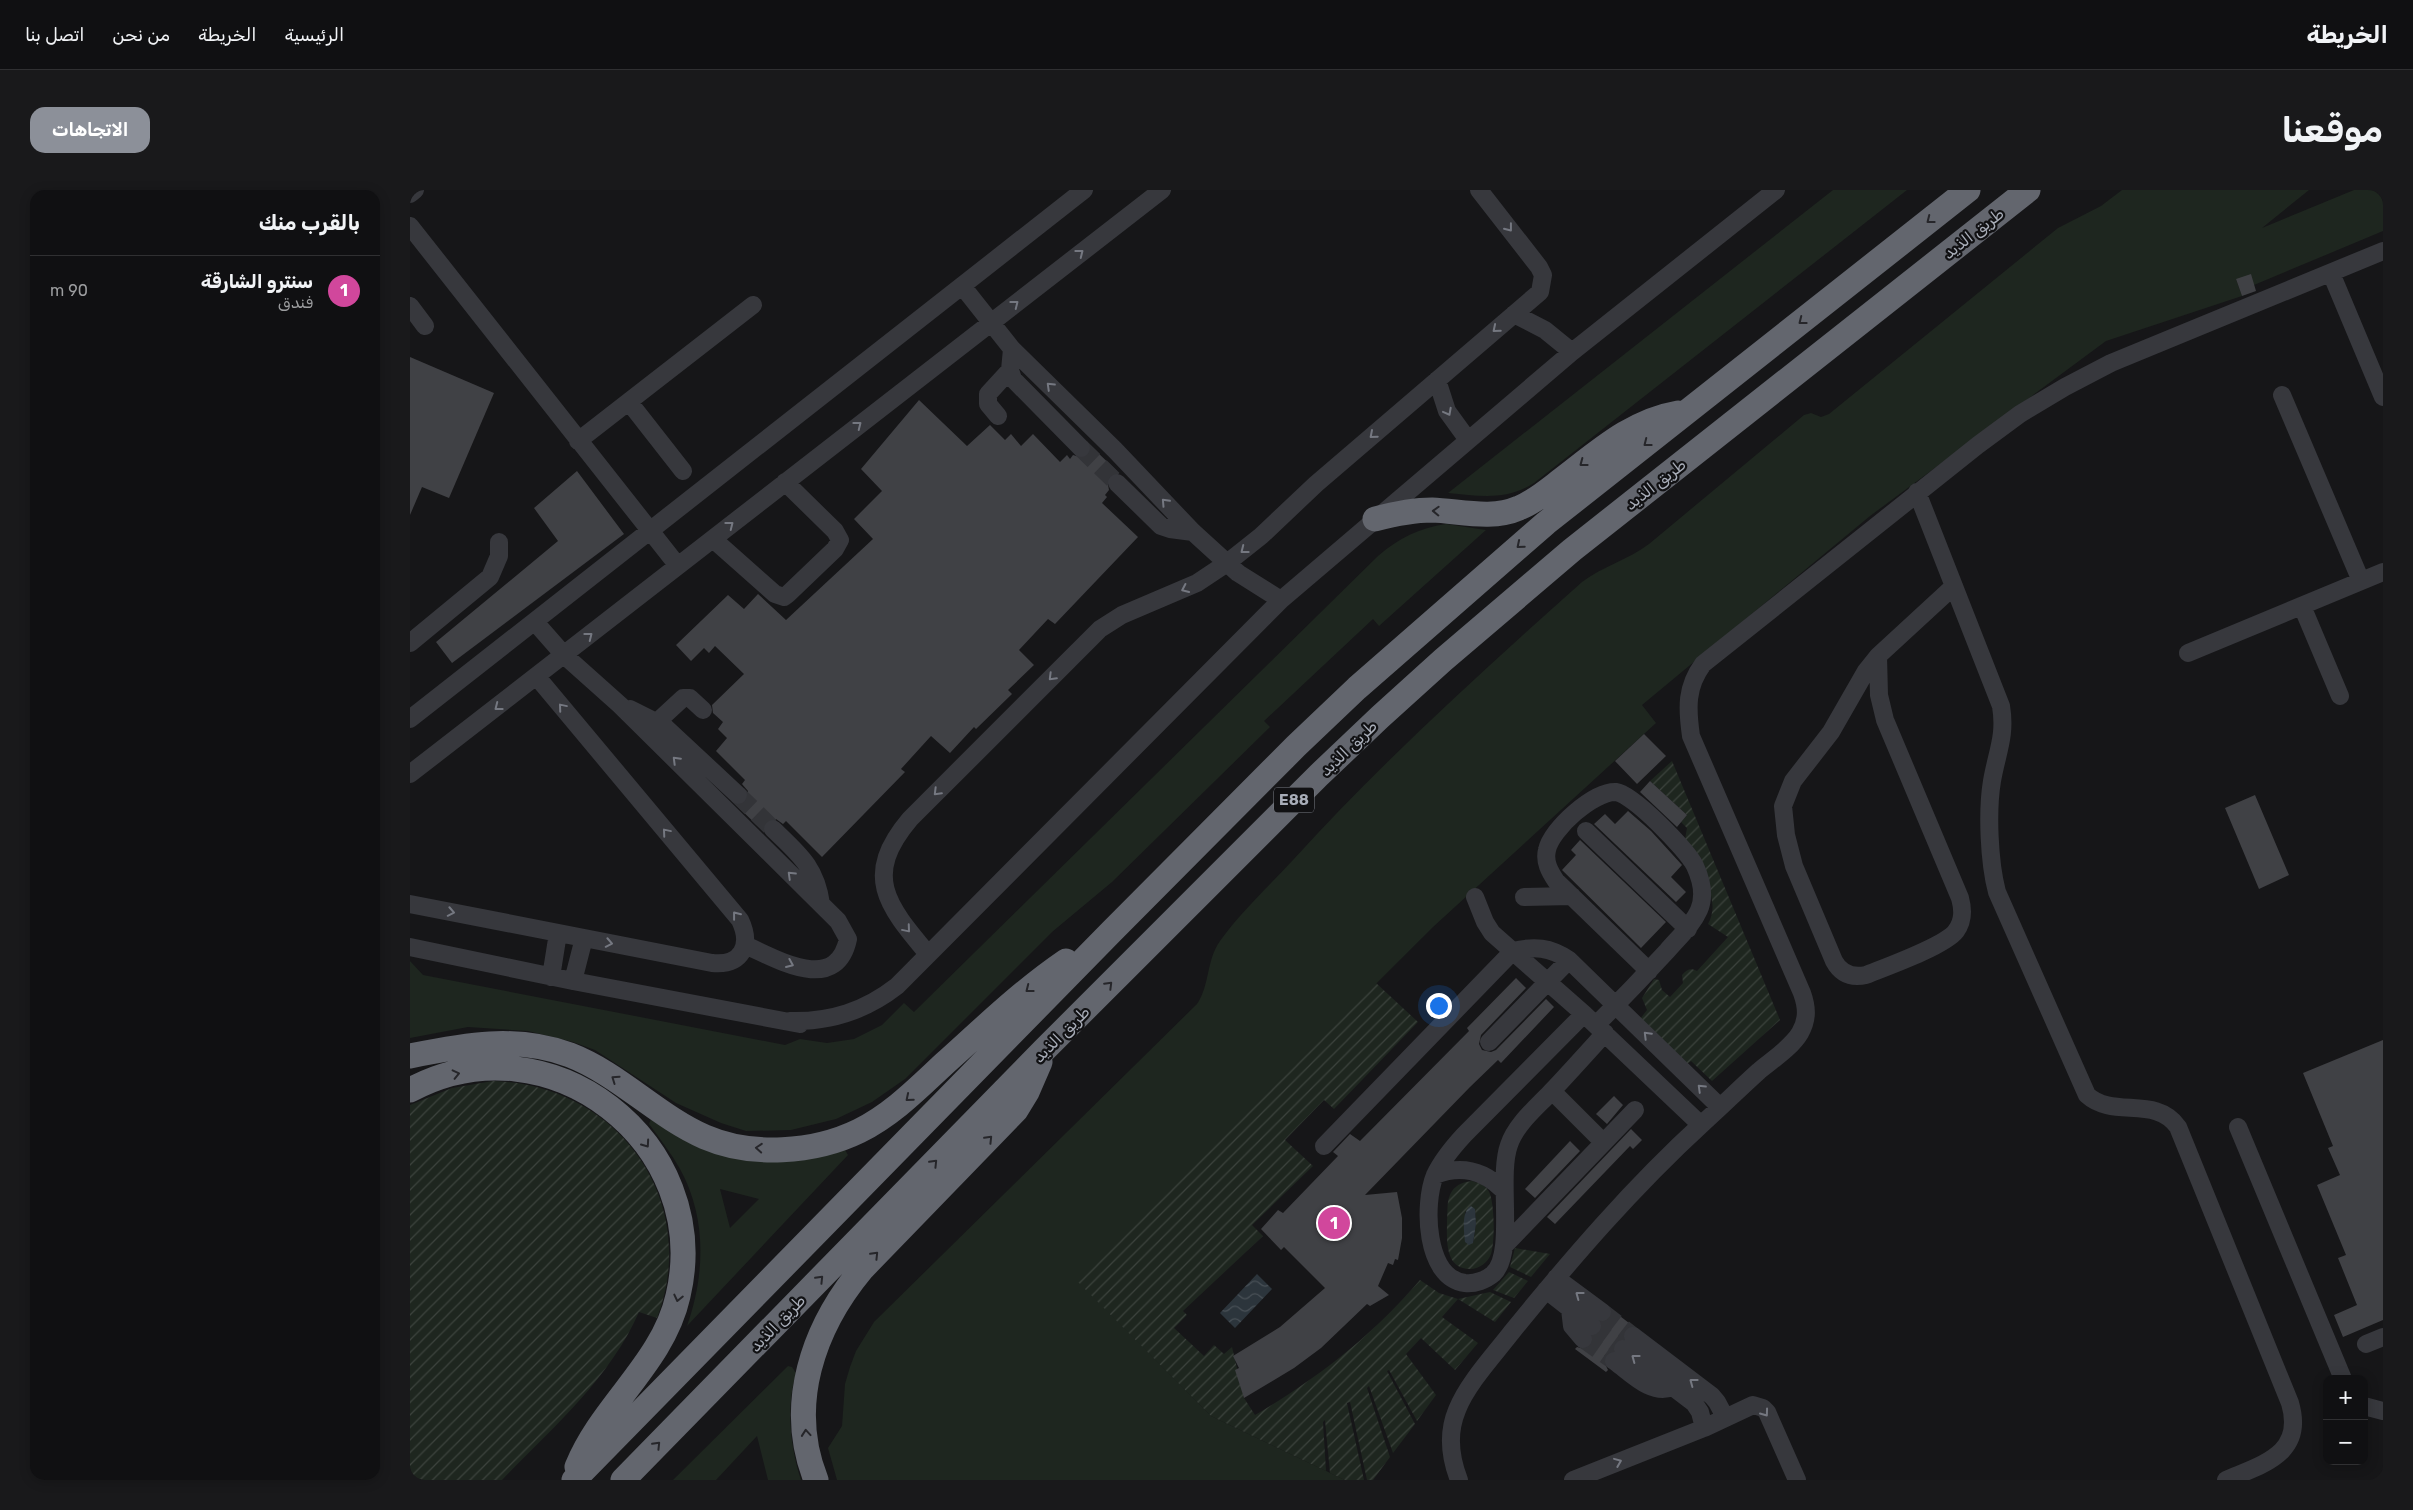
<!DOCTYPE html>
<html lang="ar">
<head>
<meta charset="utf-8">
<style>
	:root { --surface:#101012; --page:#19191b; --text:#f1f3f6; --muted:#9c9d9f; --line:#303032; --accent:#8c9099 }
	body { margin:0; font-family:Rubik,"Noto Sans Arabic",sans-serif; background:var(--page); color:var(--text); direction:rtl }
	.controls { position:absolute; right:15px; bottom:15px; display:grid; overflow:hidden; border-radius:10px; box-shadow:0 2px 12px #0003 }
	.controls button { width:45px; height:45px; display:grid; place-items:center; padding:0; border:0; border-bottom:1px solid var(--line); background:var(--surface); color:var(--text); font:25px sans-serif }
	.you { position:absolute; left:1028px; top:815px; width:18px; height:18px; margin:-12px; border:4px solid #fff; border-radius:50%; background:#1a73e8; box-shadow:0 0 0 8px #1a73e833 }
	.badge { display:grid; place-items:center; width:32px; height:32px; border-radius:50%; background:var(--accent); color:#fff; font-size:16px; font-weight:700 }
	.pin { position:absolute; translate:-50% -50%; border:2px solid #fff; box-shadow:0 1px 5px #0006 }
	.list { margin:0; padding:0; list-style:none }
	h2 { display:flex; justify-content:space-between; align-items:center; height:65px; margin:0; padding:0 20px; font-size:21px }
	h2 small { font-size:16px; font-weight:400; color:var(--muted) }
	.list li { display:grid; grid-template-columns:32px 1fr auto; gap:15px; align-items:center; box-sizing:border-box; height:70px; padding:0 20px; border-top:1px solid var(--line) }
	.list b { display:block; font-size:19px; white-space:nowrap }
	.list p { margin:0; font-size:16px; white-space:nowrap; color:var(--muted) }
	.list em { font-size:16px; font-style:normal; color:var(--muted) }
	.map { position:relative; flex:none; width:1973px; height:1290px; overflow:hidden; direction:ltr; border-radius:15px }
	header { display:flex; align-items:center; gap:30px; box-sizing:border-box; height:70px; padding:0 25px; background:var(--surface); border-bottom:1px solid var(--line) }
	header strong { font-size:24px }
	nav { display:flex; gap:28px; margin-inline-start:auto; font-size:18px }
	.intro { display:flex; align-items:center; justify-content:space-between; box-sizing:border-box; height:120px; padding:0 30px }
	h1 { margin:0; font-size:35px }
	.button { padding:12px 22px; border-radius:15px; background:var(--accent); color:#fff; font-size:18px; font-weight:700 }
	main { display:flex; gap:30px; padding:0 30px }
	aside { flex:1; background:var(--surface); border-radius:15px; box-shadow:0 2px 12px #0003 }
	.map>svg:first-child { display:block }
	.green { fill:#1e261f; fill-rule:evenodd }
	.garden { fill:url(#garden-furrows); fill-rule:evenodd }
	.water { fill:url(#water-waves) }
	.building { fill:#404145 }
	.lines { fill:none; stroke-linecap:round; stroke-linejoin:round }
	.minor-tunnel { stroke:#333438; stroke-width:18; stroke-dasharray:18 9; stroke-linecap:butt }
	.minor { stroke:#37383d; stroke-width:18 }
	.highway { stroke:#63666e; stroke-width:25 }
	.oneway { stroke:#26262a }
	.oneway2 { stroke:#757881 }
	.labels { text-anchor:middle; stroke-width:4.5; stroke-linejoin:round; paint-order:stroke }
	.shield { fill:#111113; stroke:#7b7e86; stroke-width:1 }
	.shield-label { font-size:15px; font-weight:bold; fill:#a8adb8 }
	.street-label { font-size:16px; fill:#a8adb8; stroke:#111113 }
</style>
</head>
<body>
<header>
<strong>الخريطة</strong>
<nav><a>الرئيسية</a><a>الخريطة</a><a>من نحن</a><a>اتصل بنا</a></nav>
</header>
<div class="intro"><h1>موقعنا</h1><a class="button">الاتجاهات</a></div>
<main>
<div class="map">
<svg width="1973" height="1290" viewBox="0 0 1973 1290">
	<defs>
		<pattern id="garden-furrows" width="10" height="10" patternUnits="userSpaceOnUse" patternTransform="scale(1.25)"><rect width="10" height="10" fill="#1e261f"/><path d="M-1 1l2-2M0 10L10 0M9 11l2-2" fill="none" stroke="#3c433d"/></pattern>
		<pattern id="water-waves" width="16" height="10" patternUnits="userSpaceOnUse" patternTransform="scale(1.25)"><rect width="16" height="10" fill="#2c353c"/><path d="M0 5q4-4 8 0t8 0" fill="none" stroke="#485056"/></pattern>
	</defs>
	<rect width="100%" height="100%" fill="#161618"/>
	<!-- green -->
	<path class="green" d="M1423,0H1497L1124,293C1096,311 1070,306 1038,303Z
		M1712,0H1899L1852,38L1944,0H1973V41L1844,95L1826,89L1832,106L1696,151L1460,326L1232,515L1246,533L1023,737L668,1091L801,1226L935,1290H427L418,1258L432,1236L435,1194L440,1177L446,1161L464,1132L787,814C800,795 796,771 810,751C831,722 859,696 883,670C973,571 1072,481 1172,392C1193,376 1218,370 1239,354L1394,225L1401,223L1411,227L1419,224L1648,38L1691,16Z
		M1036,334L1076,340L969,436L963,429L854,531L860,537L702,692L642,742L495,889L462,912L426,929L381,940L336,941L311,933L266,913L185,860L163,852L118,841L58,837L0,848V771L13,785L375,855L390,849L417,853L444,849L472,835L494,813L504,822L968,366C989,348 1009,338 1036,334Z
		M241,929L262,940L435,960L438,965L277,1136C295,1085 297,1028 270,979C261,963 250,949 239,934ZM310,999L349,1009L320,1038Z
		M378,1176L382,1177L386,1183C376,1217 380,1256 391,1290H358L347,1246L306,1290H263Z"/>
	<!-- garden -->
	<path class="garden" d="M1262,571L1370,830L1302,891L1281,871L1277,874L1230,829L1237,820L1232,808L1244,789L1249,790L1252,800L1260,807L1273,793L1272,785C1277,779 1281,778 1287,781L1318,747L1298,734C1313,708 1287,677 1274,655L1277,638L1271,632L1277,625L1240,591Z
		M966,793L1008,832L924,919L914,910L875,950L903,976L842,1035L853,1046L773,1121L777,1125L764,1138L794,1166L804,1155L814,1164L822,1157L834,1208L845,1225C908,1188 962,1146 1010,1090L1029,1103L1048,1109L1080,1102L1101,1112L1085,1132L1048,1109L1032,1127L1068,1153L1045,1180L1011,1148L996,1164L1026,1205L1007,1231L979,1180L977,1181L1005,1234L983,1263L959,1196L957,1198L980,1267L963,1290H957L940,1212L937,1213L954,1290H935L920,1283L915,1230L913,1232L916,1281L801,1226L667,1091Z
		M83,891C207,894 292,1010 247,1128L229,1122C199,1190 142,1238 92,1290H0V915L42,898Z
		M1062,991C1068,993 1074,994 1078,1000C1085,1009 1085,1053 1081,1064C1078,1072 1070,1079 1060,1079C1034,1079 1037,1049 1037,1031C1038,1021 1036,1010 1042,1001C1047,994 1054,992 1062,991ZM1065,1019L1066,1034L1063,1053L1055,1052V1022Z
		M1105,1058L1140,1064L1121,1087L1100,1077Z
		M1099,1082L1118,1091L1104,1108L1083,1100Z"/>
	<!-- water -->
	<path class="water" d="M1061,1016L1065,1019L1066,1034L1063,1053L1059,1055L1055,1052C1054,1042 1051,1021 1061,1016Z
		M847,1084L862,1099L825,1138L810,1123Z"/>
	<!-- building -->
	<path class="building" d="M1841,84L1846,101L1832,106L1826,89Z
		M0,167L84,203L39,308L12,297L0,325Z
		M509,210L557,256L580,235L595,250L601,244L611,256L623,244L650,272L657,265L660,269L663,265L673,268L679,265L681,259L685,262L686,261L707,281L697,290L699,300L695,305L697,307L692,313L728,347L645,434L638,429L609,460L624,475L598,500L602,504L566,539L564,537L540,563L521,546L491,579L495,582L412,667L376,631L373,634L366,629H360L355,632L353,641L326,615L335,613L338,608V601L332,594L335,590L306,561L317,548L308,539L313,532L303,523L302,515L334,484L305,456L299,463L294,458L281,471L266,455L318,405L334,419L348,404L376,430L463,349L444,329L472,301L451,279Z
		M167,281L214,344L42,473L26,452L148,351L124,318Z
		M1234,544L1256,566L1227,594L1205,571Z
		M1240,591L1277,625L1267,637L1230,602Z
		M1845,605L1879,685L1849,699L1815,618Z
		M1218,621L1241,641L1272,675L1261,687L1276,702L1266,712L1184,634L1195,624L1205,634Z
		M1170,650L1256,732L1231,758L1152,680L1166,665L1161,660Z
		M1106,788L1116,798L1071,845L1069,854L1072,860L1081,862L1086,860L1136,809L1144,817L1091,873L1088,870L1060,897L955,1005L987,1002L992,1028V1048L988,1070L985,1069L983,1075L978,1073L968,1096L979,1105L960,1116L957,1114L911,1158L884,1178L834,1208L825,1180L829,1178L823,1166L870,1137L915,1098L874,1057L871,1060L851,1039L868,1020L873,1023L928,966L923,962L940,944L950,951L1059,841L1057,838Z
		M1973,850V1130L1933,1147L1924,1125L1947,1115L1928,1068L1936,1065L1907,995L1930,985L1918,958L1923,956L1893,883Z
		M1204,906L1213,915L1197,934L1186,924Z
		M1221,939L1232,950L1223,959L1220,956L1145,1034L1137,1027Z
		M1160,951L1170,961L1125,1008L1115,999Z
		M1202,1120L1223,1136L1215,1139L1213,1149L1205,1152L1203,1161L1195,1165L1193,1170L1198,1180L1196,1182L1165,1159L1167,1157L1174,1159L1180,1157L1183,1146L1191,1142L1192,1132L1201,1128Z"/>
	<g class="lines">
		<!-- minor-tunnel -->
		<path class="minor-tunnel" d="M671,258L707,293
			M328,605L363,639
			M1192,1122L1223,1146
			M1182,1136L1213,1159
			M1173,1149L1204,1171"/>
		<!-- minor -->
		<path class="minor" d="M0,4L5,0
			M0,36L268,376
			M1921,83L1973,207
			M553,97L602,159L705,260L783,342L828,383L871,410
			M0,116L15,136
			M1104,124L1135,140L1162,162
			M602,159L600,180L603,189L671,258
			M1027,190L1037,221L1058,250
			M1872,205L1951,391
			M219,212L273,281
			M588,226L578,214V204L600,180
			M168,251L343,115
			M707,293L751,336L760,339L783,342
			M1507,302L1591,516C1596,546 1587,562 1582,591C1577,621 1579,672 1587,702L1677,905C1703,929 1746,905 1768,937L1880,1213C1895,1264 1853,1274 1816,1290
			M303,349L365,404L374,407L378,404L425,359L430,350L425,341L375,292
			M1892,416L1930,506
			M125,432L154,465L210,515L428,731L438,749C426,805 367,769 335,755
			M0,453L80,387L89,366V352
			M1778,463L1973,382
			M1468,466L1469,505L1475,530L1550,708C1553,719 1554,730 1546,741C1535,756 1476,777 1456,785C1442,788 1431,784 1424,771L1384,676L1376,645L1373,616L1383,591L1421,542L1456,481Z
			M1468,466L1544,396
			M220,519L254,536L328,605
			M0,529L674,0
			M247,532L273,508H280L293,520
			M0,584L752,0
			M363,639C389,664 406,677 411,714
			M1176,641L1278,739
			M1065,707L1075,732L1082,743L1174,824L1291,935
			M1114,707L1162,706
			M0,714L302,773C332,776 342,755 330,730L127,487
			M0,757L163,791L390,834
			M518,764C477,715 452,686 500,629L690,439L712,425L787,393L817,373L851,346L906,294L1130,102L1133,85L1129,77L1069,0
			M141,787L148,743
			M163,791L174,748
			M1174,824L1054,945C1043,957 1032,970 1025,985C1013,1014 1015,1088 1055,1093C1065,1094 1076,1090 1083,1084C1106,1063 1087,988 1099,955C1106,934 1126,918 1141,902C1159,883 1177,863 1195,843
			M380,831C421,832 455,821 487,796L871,410L1162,162L1366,0
			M1186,835C1210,811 1234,786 1257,761C1268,748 1282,736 1289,720C1295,706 1291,689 1285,676C1277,660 1223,604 1206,602C1184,601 1141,639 1137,660C1134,672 1140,682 1146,691L1239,781
			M1079,852L1159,770
			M1142,901L1193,952
			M1828,937L1933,1189
			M914,956L1103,761C1124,756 1140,757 1159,770L1310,917
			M1025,985C1051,975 1073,980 1093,1000
			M1095,1055L1225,920
			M1146,1088L1192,1122
			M1136,1100L1182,1136
			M1160,1119L1162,1136L1173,1149
			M1223,1146L1302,1206L1307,1212L1315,1227
			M1956,1154L1973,1147
			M1213,1159L1284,1213L1290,1222L1294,1238
			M1204,1171C1221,1183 1241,1206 1263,1197
			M1954,1216L1973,1221
			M1049,1290C1040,1267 1037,1244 1047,1220C1057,1194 1084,1165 1101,1143C1161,1069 1223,997 1293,933C1312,916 1330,898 1349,881C1362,870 1381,858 1390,843C1398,829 1397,817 1392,803L1281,546C1277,518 1276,497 1293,474L1568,255L1610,224L1655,197L1701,173L1973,61
			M1163,1290L1294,1238L1343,1215L1353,1218L1357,1222L1387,1290"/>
		<!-- highway -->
		<path class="highway" d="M965,329C984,324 1002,320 1022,320C1050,321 1082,330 1109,318C1124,312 1137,301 1150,291C1187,263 1221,231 1268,223
			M0,866C54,855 106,845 160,865C209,884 247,926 295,947C341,967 404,963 449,941C483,924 508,898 535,873C574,838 612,801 656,771
			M0,900C139,825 304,953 268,1106C253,1173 192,1215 167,1277
			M164,1290L702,741L886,556L947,498L1136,333L1558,0
			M213,1290L634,860L909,585L970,527L1033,470L1162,360L1618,0
			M406,1290C376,1215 403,1138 452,1079L606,920L617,902L630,872"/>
	</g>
	<!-- one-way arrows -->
	<defs><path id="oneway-chevron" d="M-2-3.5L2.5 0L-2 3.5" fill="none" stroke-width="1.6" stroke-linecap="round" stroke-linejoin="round" transform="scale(1.25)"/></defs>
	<g class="oneway">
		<use href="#oneway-chevron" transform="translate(1520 30) rotate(142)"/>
		<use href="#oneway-chevron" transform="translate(1392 131) rotate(142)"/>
		<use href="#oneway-chevron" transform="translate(1237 253) rotate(142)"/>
		<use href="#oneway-chevron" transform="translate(1173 273) rotate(143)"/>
		<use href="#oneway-chevron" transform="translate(1026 321) rotate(-178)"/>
		<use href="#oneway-chevron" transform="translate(1110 355) rotate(140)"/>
		<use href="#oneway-chevron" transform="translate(699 795) rotate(-45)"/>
		<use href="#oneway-chevron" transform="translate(619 799) rotate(142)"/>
		<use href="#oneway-chevron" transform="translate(46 884) rotate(-13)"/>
		<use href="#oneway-chevron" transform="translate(205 889) rotate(-145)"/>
		<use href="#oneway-chevron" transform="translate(499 908) rotate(140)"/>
		<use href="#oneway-chevron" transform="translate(579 949) rotate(-46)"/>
		<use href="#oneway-chevron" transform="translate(236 954) rotate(55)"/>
		<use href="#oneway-chevron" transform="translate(349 958) rotate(-176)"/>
		<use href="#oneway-chevron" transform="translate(524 973) rotate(-46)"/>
		<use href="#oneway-chevron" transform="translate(465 1065) rotate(-46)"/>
		<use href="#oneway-chevron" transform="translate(410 1089) rotate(-46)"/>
		<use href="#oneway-chevron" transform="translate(268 1108) rotate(103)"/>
		<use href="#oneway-chevron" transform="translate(396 1243) rotate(-95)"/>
		<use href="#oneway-chevron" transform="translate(247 1255) rotate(-46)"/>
	</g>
	<g class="oneway2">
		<use href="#oneway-chevron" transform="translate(1099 38) rotate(52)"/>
		<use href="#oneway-chevron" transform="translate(670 63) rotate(-38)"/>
		<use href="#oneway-chevron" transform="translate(605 114) rotate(-38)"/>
		<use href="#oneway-chevron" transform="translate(1086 139) rotate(140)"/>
		<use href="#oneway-chevron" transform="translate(640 196) rotate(-136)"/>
		<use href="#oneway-chevron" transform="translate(1038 222) rotate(62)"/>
		<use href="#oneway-chevron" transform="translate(448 235) rotate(-38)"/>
		<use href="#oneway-chevron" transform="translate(963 245) rotate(139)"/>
		<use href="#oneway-chevron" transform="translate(755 312) rotate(-133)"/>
		<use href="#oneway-chevron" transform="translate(320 335) rotate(-38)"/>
		<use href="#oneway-chevron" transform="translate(834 360) rotate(142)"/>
		<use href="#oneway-chevron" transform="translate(775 399) rotate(155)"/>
		<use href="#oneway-chevron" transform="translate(179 446) rotate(-38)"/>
		<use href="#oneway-chevron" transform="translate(642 487) rotate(135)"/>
		<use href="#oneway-chevron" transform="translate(88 517) rotate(142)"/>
		<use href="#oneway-chevron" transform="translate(152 517) rotate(-130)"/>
		<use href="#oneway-chevron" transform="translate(266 570) rotate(-135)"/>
		<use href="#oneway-chevron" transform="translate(527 602) rotate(135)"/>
		<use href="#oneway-chevron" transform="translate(256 642) rotate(-130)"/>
		<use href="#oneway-chevron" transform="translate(381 685) rotate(-136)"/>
		<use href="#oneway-chevron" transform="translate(41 722) rotate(11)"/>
		<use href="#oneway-chevron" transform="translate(326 725) rotate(-128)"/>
		<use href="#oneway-chevron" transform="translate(497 739) rotate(50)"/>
		<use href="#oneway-chevron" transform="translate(199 753) rotate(11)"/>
		<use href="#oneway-chevron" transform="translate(380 774) rotate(23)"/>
		<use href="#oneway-chevron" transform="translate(1237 845) rotate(-135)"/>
		<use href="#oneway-chevron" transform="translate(1291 898) rotate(-136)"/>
		<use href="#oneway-chevron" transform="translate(1169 1105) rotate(-143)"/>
		<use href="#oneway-chevron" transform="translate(1225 1168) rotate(-143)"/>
		<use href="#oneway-chevron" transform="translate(1283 1192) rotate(-143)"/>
		<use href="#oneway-chevron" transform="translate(1355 1223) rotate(54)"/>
		<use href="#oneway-chevron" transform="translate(1208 1272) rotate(-22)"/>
	</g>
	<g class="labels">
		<!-- shield labels -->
		<rect class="shield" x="864" y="597.5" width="40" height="25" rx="4"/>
		<g class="shield-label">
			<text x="884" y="615">E88</text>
		</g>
		<!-- street labels -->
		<g class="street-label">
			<text transform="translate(1563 43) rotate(-38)" y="6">طريق الذيد</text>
			<text transform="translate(1245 294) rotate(-38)" y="6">طريق الذيد</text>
			<text transform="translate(938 558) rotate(-44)" y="6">طريق الذيد</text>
			<text transform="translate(651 844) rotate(-45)" y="6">طريق الذيد</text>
			<text transform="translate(367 1133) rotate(-46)" y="6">طريق الذيد</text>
		</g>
	</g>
</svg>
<div class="controls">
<button>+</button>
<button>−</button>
</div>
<div class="you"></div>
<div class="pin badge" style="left:924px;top:1033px;background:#d1479c">1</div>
</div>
<aside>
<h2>بالقرب منك<small></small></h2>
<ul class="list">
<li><span class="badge" style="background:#d1479c">1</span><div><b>سنترو الشارقة</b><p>فندق</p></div><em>90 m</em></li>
</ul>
</aside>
</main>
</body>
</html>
